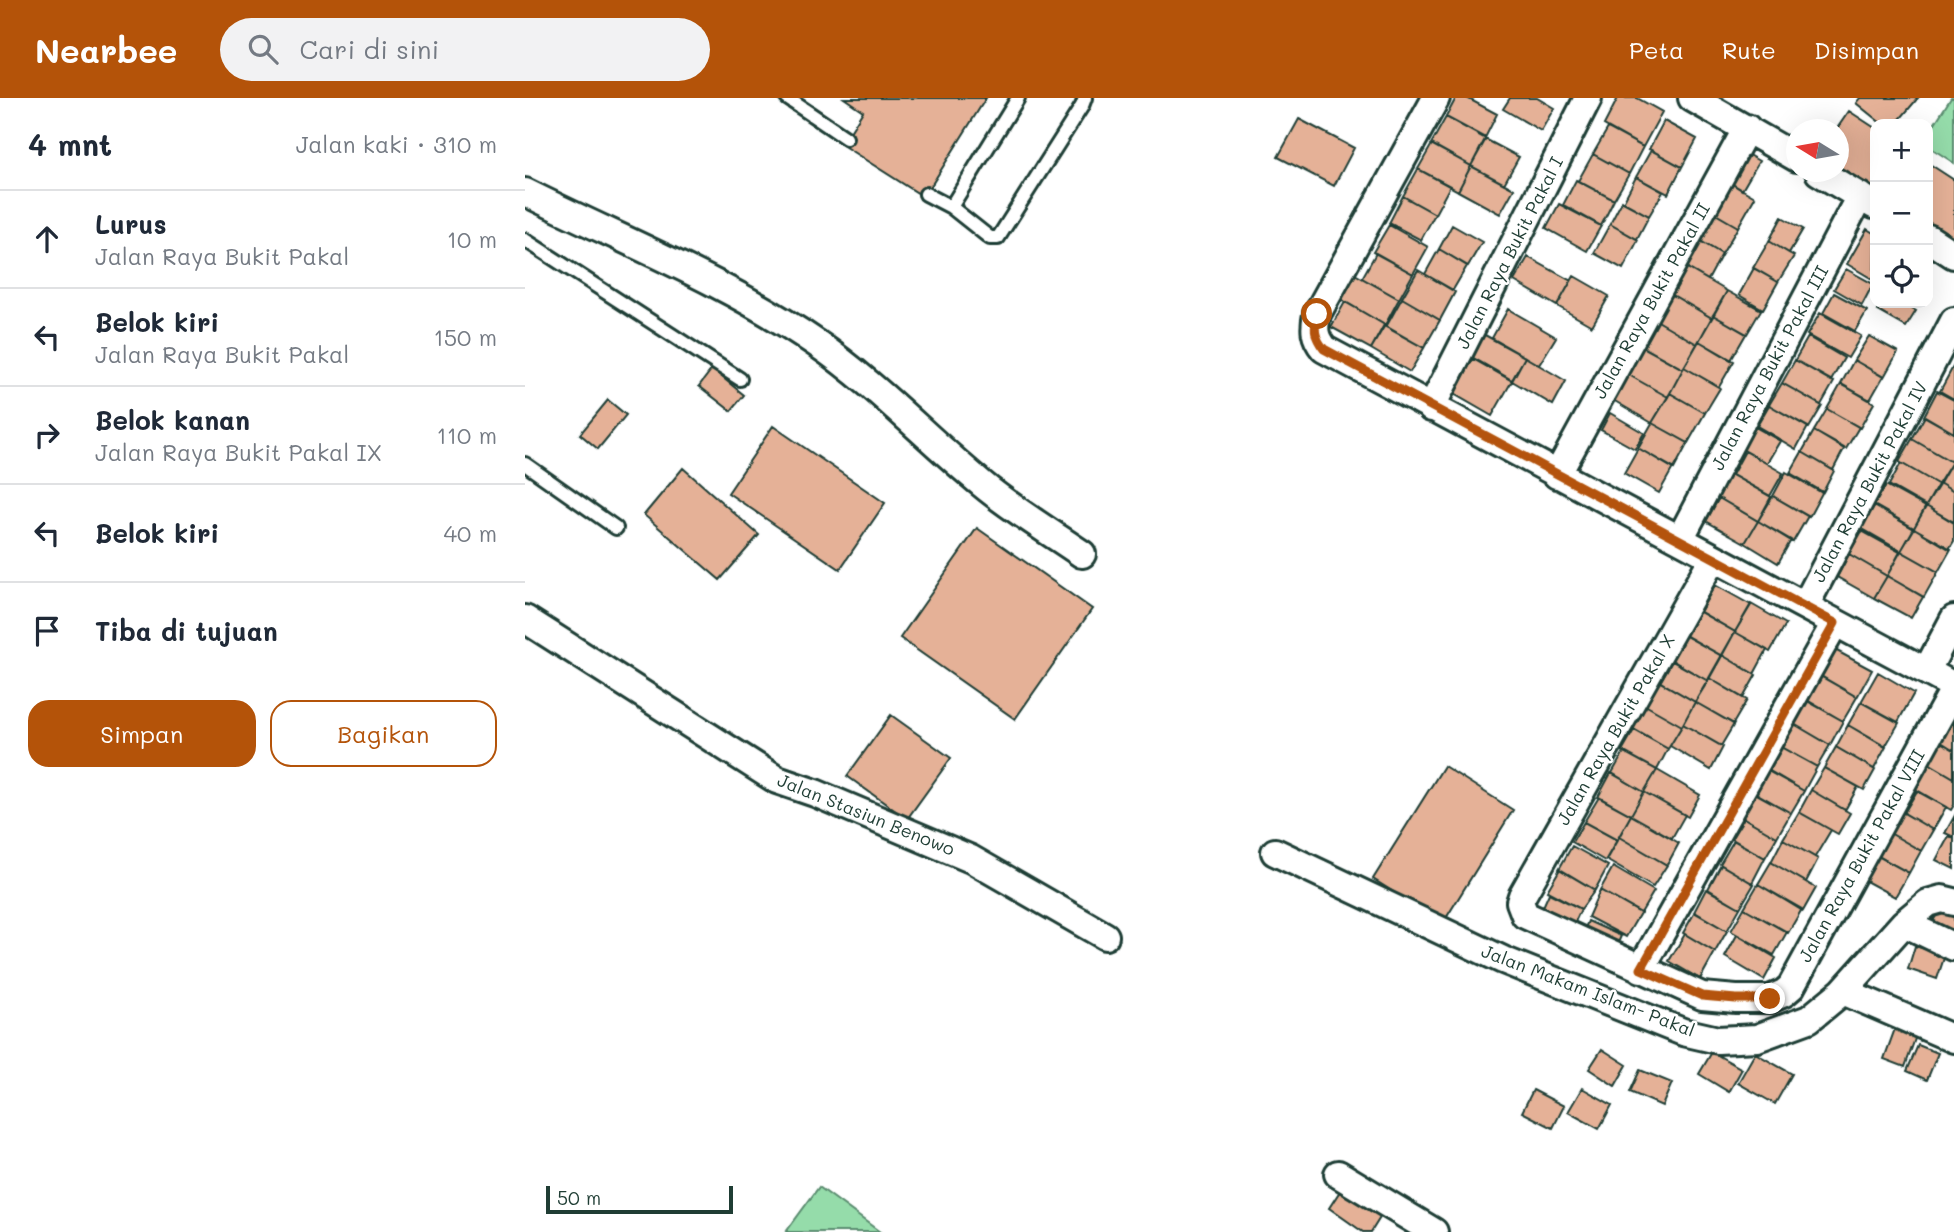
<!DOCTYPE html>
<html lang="id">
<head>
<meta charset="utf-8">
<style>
	:root { --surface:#fff; --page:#f2f2f3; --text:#1f2937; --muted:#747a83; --line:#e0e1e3; --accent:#b45309 }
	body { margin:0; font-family:Mali,sans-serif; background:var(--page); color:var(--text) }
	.controls { position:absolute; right:21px; top:21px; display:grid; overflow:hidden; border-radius:14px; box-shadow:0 7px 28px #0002 }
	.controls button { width:63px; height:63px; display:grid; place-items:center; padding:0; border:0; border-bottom:2px solid var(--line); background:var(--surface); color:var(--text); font:35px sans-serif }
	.compass { position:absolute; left:1261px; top:21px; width:63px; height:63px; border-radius:50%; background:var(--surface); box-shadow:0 7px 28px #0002; rotate:281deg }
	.scale { position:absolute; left:21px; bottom:18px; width:187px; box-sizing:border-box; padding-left:7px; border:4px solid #1f3d34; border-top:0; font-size:19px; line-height:24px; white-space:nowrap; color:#1f3d34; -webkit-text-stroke:5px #fff; paint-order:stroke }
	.stop { position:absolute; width:21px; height:21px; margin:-16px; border:5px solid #b45309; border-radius:50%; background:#fff }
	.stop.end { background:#b45309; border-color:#fff; box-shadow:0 2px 7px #0008 }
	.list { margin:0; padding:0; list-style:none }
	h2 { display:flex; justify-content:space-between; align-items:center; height:91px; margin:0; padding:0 28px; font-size:30px }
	h2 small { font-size:23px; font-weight:400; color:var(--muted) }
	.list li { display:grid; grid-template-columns:46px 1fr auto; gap:21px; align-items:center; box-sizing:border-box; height:98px; padding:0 28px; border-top:2px solid var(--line) }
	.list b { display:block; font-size:26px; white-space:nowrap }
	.list p { margin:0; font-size:23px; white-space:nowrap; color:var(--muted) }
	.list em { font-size:23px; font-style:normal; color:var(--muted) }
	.actions { display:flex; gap:14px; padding:21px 28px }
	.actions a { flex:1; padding:16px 0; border:2px solid var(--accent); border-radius:21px; text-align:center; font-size:24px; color:var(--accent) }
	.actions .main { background:var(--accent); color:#fff }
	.icon { flex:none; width:38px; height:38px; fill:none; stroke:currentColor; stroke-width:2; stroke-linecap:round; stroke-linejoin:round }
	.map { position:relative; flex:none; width:1429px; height:1134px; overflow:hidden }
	header { display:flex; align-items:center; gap:42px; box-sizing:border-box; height:98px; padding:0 35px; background:var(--accent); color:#fff }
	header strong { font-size:33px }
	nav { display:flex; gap:38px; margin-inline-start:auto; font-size:24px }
	.search { width:490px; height:63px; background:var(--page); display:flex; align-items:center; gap:18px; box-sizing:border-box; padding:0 24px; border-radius:38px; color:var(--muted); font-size:26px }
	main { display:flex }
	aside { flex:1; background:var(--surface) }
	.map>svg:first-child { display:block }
	.green { fill:#95dcaa; stroke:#5a8c6f; stroke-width:2 }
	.building { fill:#e5b197; stroke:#1f3d34; stroke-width:2 }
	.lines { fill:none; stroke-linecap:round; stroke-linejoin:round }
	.lane-casing { stroke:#1f3d34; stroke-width:18 }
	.street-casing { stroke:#1f3d34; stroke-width:32 }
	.lane { stroke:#fff; stroke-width:12 }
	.street { stroke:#fff; stroke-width:26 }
	.route { stroke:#b45309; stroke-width:9 }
	.labels { text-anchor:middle; stroke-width:5; stroke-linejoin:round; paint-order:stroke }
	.street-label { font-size:18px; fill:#1f3d34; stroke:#fff }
</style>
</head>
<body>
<header>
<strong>Nearbee</strong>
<div class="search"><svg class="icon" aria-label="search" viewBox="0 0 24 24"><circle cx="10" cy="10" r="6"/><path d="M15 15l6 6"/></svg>Cari di sini</div>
<nav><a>Peta</a><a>Rute</a><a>Disimpan</a></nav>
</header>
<main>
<aside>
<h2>4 mnt<small>Jalan kaki · 310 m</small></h2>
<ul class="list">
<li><svg class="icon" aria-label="ahead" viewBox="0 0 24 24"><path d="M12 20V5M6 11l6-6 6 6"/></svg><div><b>Lurus</b><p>Jalan Raya Bukit Pakal</p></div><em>10 m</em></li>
<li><svg class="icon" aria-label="left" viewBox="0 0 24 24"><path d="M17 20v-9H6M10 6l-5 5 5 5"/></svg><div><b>Belok kiri</b><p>Jalan Raya Bukit Pakal</p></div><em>150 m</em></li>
<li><svg class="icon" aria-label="right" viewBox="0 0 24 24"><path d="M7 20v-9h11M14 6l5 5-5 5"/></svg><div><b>Belok kanan</b><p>Jalan Raya Bukit Pakal IX</p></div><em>110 m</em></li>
<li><svg class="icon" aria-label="left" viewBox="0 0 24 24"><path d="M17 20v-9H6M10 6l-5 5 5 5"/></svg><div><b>Belok kiri</b></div><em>40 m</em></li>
<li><svg class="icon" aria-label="arrive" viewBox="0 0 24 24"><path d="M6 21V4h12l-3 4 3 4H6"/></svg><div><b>Tiba di tujuan</b></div></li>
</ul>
<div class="actions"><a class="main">Simpan</a><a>Bagikan</a></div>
</aside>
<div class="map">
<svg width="1429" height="1134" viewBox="0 0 1429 1134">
	<rect width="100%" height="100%" fill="#fff"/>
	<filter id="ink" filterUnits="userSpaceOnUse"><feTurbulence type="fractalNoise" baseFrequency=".0143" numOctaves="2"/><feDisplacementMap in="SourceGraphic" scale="14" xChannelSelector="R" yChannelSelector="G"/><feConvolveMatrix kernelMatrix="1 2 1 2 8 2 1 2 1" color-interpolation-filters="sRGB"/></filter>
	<g filter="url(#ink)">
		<!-- green -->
		<path class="green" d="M1426,0H1429V65L1403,48V36Z
			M294,1089L355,1134H261Z"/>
		<!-- building -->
		<path class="building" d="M319,0H461L399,99L317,47L338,13Z
			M931,0H942L972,16L960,40L921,19Z
			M985,0H1012L1029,10L1016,33L978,11Z
			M1093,0H1112L1137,14L1118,49L1079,27Z
			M1335,0H1393L1371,26H1357L1331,5Z
			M1324,13L1350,30V97L1314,73V32H1311Z
			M921,19L961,41L946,68L906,46Z
			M774,21L829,50L809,88L753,59Z
			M1139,23L1172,41L1157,69L1124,51Z
			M1083,30L1118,49L1104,76L1068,56Z
			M960,41L994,59L979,86L946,68Z
			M907,46L946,68L933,93L893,71Z
			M1126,52L1157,69L1143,96L1111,79Z
			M1220,55L1234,63L1217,92L1204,84Z
			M1068,56L1104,76L1089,102L1053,83Z
			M1403,65L1429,82V150L1403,132Z
			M946,68L989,91L975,116L933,93Z
			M893,71L925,88L910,116L878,98Z
			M1111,79L1138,94L1124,118L1098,104Z
			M1051,82L1089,102L1076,128L1038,107Z
			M1204,84L1230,99L1213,129L1187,114Z
			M878,98L910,116L896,142L864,125Z
			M1097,103L1124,118L1112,141L1085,126Z
			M1034,106L1076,128L1062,153L1021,130Z
			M1189,115L1213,129L1197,156L1174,142Z
			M1257,119L1278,131L1264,155L1244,143Z
			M1085,126L1113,142L1098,171L1069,155Z
			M864,127L903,149L888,176L848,154Z
			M927,127L957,144L943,168L914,151Z
			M1342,131L1350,136L1349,182L1322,166Z
			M1173,142L1197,156L1183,182L1159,168Z
			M1244,143L1269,158L1253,184L1228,170Z
			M914,151L942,168L928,192L900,176Z
			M851,155L888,176L874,201L837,180Z
			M1003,159L1046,183L1032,208L989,183Z
			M1159,168L1202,193L1187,220L1144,195Z
			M1229,170L1253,184L1238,211L1214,197Z
			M1321,171L1348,186L1337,207L1309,191Z
			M893,172L930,194L915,222L877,200Z
			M828,175L874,201L860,227L814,200Z
			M1049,178L1084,198L1067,228L1032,208Z
			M1202,193L1236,212L1222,236L1188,217Z
			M1309,195L1342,213L1330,233L1298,215Z
			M1146,196L1187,220L1172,246L1131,222Z
			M877,200L915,222L899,250L861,229Z
			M820,204L860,227L846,251L806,229Z
			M1358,205H1376L1391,213L1381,229L1353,213Z
			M983,211L1031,239L1014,267L967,240Z
			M1295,215L1336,238L1323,260L1282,237Z
			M1188,217L1221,236L1206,262L1174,243Z
			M1131,222L1172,246L1158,271L1116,248Z
			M859,227L899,250L885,274L846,251Z
			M958,236L1000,259L987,282L945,258Z
			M1344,238L1373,254L1359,279L1329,262Z
			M1283,239L1319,260L1306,283L1270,262Z
			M1174,243L1209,263L1194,289L1159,269Z
			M1118,249L1158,271L1143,299L1102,276Z
			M1000,259L1041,283L1028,307L987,283Z
			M948,261L987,283L967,318L929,296Z
			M1270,262L1309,284L1296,307L1257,285Z
			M1329,262L1358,279L1345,302L1316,286Z
			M1159,269L1195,290L1180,315L1145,295Z
			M1428,269L1429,270V301L1415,293Z
			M187,271L219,297L206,313L174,288Z
			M1102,276L1143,299L1127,325L1088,302Z
			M1257,285L1297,308L1284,330L1244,307Z
			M1316,286L1349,305L1335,330L1302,311Z
			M1412,293L1429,302V335L1399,318Z
			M1145,295L1180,315L1163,345L1127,325Z
			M83,302L101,317L73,351L55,336Z
			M1244,307L1283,329L1271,351L1232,328Z
			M1302,311L1334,329L1321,351L1289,333Z
			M1085,315L1119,335L1110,351L1076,332Z
			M1400,318L1429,335V360L1427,364L1387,341Z
			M1127,325L1163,345L1149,371L1113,350Z
			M248,328L360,405L315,471L203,395Z
			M1230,329L1255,343L1242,365L1217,351Z
			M1289,333L1319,351L1308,372L1277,354Z
			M1387,341L1427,364L1414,387L1374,364Z
			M1113,350L1148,370L1134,395L1099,375Z
			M1220,353L1258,375L1245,398L1207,377Z
			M1277,354L1309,373L1298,394L1265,375Z
			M1427,364L1429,365V394L1414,385Z
			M1376,365L1414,387L1401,408L1364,387Z
			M158,370L234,437L195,482L119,417Z
			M1261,374L1297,395L1284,419L1248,398Z
			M1205,376L1246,399L1233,423L1192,399Z
			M1414,385L1429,394V424L1401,408Z
			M1361,387L1401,409L1389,430L1349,407Z
			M1248,398L1283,418L1268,444L1233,423Z
			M1194,400L1233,423L1220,445L1181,423Z
			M1349,408L1389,431L1376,453L1336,430Z
			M1401,408L1429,425V443L1424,451L1389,430Z
			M1233,423L1266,442L1253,465L1220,445Z
			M452,430L567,511L490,621L375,540Z
			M1389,430L1426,451L1413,474L1376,453Z
			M1337,433L1375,454L1362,478L1324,456Z
			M1376,453L1413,474L1399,499L1362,478Z
			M1324,456L1362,478L1349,500L1312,479Z
			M1362,478L1398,499L1386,520L1349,500Z
			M1190,487L1226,507L1210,534L1175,514Z
			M1226,506L1261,526L1245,554L1210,534Z
			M1174,513L1210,534L1197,558L1160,537Z
			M1210,534L1242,552L1229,576L1197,557Z
			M1159,537L1197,558L1183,583L1145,561Z
			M1310,552L1347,572L1332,599L1296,578Z
			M1197,557L1231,577L1218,600L1184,580Z
			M1147,563L1183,583L1170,604L1135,584Z
			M1353,574L1389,595L1373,624L1336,604Z
			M1295,578L1332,599L1318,623L1282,602Z
			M1184,580L1222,602L1208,626L1170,604Z
			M1134,583L1170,604L1157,628L1120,607Z
			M1282,603L1318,623L1305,647L1269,626Z
			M1170,604L1209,626L1196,648L1158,626Z
			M1336,604L1374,625L1360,649L1323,627Z
			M1120,607L1157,628L1143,651L1107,630Z
			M366,617L426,660L382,721L322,678Z
			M1429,618V652L1413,642Z
			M1158,626L1198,649L1186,672L1145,648Z
			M1269,626L1305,647L1292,669L1256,649Z
			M1323,627L1361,649L1349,671L1311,649Z
			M1109,632L1143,651L1132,672L1097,653Z
			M1412,642L1429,652V680L1400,663Z
			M1256,649L1292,669L1279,693L1243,673Z
			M1311,649L1350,672L1339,692L1299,670Z
			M1099,654L1132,672L1119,694L1087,675Z
			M1402,664L1429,680V707L1426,712L1387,689Z
			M919,668L988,712L918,825L848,781Z
			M1299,670L1333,689L1320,712L1286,692Z
			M1132,672L1175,697L1163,719L1119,694Z
			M1243,672L1279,693L1266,715L1230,695Z
			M1086,675L1119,694L1106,717L1073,699Z
			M1286,692L1325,715L1313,736L1274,714Z
			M1392,693L1421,709L1408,732L1379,715Z
			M1119,694L1160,717L1147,740L1106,717Z
			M1231,695L1266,715L1252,739L1217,719Z
			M1074,699L1106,717L1092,742L1059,724Z
			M1375,713L1408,732L1396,753L1363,734Z
			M1274,714L1306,732L1290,759L1258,741Z
			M1106,717L1154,745L1142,767L1094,739Z
			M1429,719V739L1420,735Z
			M1219,720L1252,739L1240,760L1206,741Z
			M1059,724L1092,742L1080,763L1047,744Z
			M1363,734L1396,753L1384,775L1350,756Z
			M1424,738L1429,741V771L1411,762Z
			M1094,739L1142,767L1128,789L1081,762Z
			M1258,741L1293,761L1281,784L1246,764Z
			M1209,742L1240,760L1227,785L1195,766Z
			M1047,748L1083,768L1070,792L1034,771Z
			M1351,757L1384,775L1370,799L1337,781Z
			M1246,764L1291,790L1278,813L1233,786Z
			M1196,767L1229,786L1215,810L1183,791Z
			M1088,769L1129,793L1116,815L1075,792Z
			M1035,771L1070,792L1056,811L1022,793Z
			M1233,786L1277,811L1263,835L1219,810Z
			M1181,791L1215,810L1202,833L1169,814Z
			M1075,792L1115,815L1101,839L1063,819Z
			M1024,795L1056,811L1049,826L1017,811Z
			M1418,806L1429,813V844L1404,830Z
			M1219,810L1262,834L1249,857L1206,833Z
			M1170,814L1202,833L1190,854L1158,835Z
			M1063,823L1096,838L1090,852L1057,837Z
			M1160,836L1190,854L1175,881L1144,863Z
			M1212,837L1251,860L1239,882L1200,859Z
			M1390,848L1420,857L1412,881L1383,871Z
			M1371,928L1392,935L1380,969L1359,961Z
			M1393,947L1413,955L1402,982L1382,973Z
			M1077,951L1102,967L1090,988L1064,971Z
			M1187,954L1217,971L1204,994L1174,976Z
			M1230,955L1267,976L1250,1006L1213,985Z
			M1115,972L1147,985L1137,1008L1105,994Z
			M1057,990L1087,1007L1074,1031L1043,1014Z
			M1008,992L1039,1008L1028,1030L997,1014Z
			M817,1090L856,1118L846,1134H838L804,1110Z"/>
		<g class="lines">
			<defs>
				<path id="lane" d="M262,0L321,40
					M401,96L426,109L465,140H473L557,8L560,0
					M426,109L493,0
					M0,142L215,281
					M0,366L91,430"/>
				<path id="street" d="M911,0L792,216C789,231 789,239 799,251L1429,588
					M1167,0L1272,60
					M1294,74L1349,107
					M0,94C98,143 201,183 291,245C351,286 401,340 457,386C488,412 524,433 557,456
					M1403,140L1429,157
					M906,310L1063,0
					M1032,377L1222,30
					M1155,441L1335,98
					M1188,460L997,798L995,804L1000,817L1177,898L1211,901H1245L1259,895L1266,889L1429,591
					M1280,508L1429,223
					M0,521L252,682L290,695L446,761L580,838
					M1402,572L1429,521
					M750,754L978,862L1158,934L1193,942L1232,940L1284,921L1318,893L1379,825L1403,805L1417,801L1429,804
					M1379,825L1429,849
					M1116,871L1310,525
					M1318,893L1429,941
					M813,1076L909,1134"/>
			</defs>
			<!-- lane casing -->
			<use href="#lane" class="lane-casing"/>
			<!-- street casing -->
			<use href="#street" class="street-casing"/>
			<!-- lane -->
			<use href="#lane" class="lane"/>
			<!-- street -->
			<use href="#street" class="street"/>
		</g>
	</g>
	<g class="lines" filter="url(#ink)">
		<!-- route -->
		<path class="route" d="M792,216C789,231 789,239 799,251L1310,525L1116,871L1177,898L1211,901H1245"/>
	</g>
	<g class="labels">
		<!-- street labels -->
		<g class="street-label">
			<text transform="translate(985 155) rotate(-63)" y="6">Jalan Raya Bukit Pakal I</text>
			<text transform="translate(1127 203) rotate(-61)" y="6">Jalan Raya Bukit Pakal II</text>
			<text transform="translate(1245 270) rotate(-62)" y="6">Jalan Raya Bukit Pakal III</text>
			<text transform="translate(1345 384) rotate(-62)" y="6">Jalan Raya Bukit Pakal IV</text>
			<text transform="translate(1091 632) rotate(-60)" y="6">Jalan Raya Bukit Pakal X</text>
			<text transform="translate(341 717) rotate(22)" y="6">Jalan Stasiun Benowo</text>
			<text transform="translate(1337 758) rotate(-61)" y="6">Jalan Raya Bukit Pakal VIII</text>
			<text transform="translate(1063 893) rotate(21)" y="6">Jalan Makam Islam- Pakal</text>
		</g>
	</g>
</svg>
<div class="controls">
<button>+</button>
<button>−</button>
<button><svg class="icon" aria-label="locate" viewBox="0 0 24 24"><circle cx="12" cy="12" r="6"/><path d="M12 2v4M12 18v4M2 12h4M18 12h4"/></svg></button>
</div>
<svg class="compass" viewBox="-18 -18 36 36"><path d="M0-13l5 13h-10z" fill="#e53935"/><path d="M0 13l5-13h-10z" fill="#747a83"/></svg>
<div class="scale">50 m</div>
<div class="stop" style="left:792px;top:216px"></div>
<div class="stop end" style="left:1245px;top:901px"></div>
</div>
</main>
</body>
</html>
